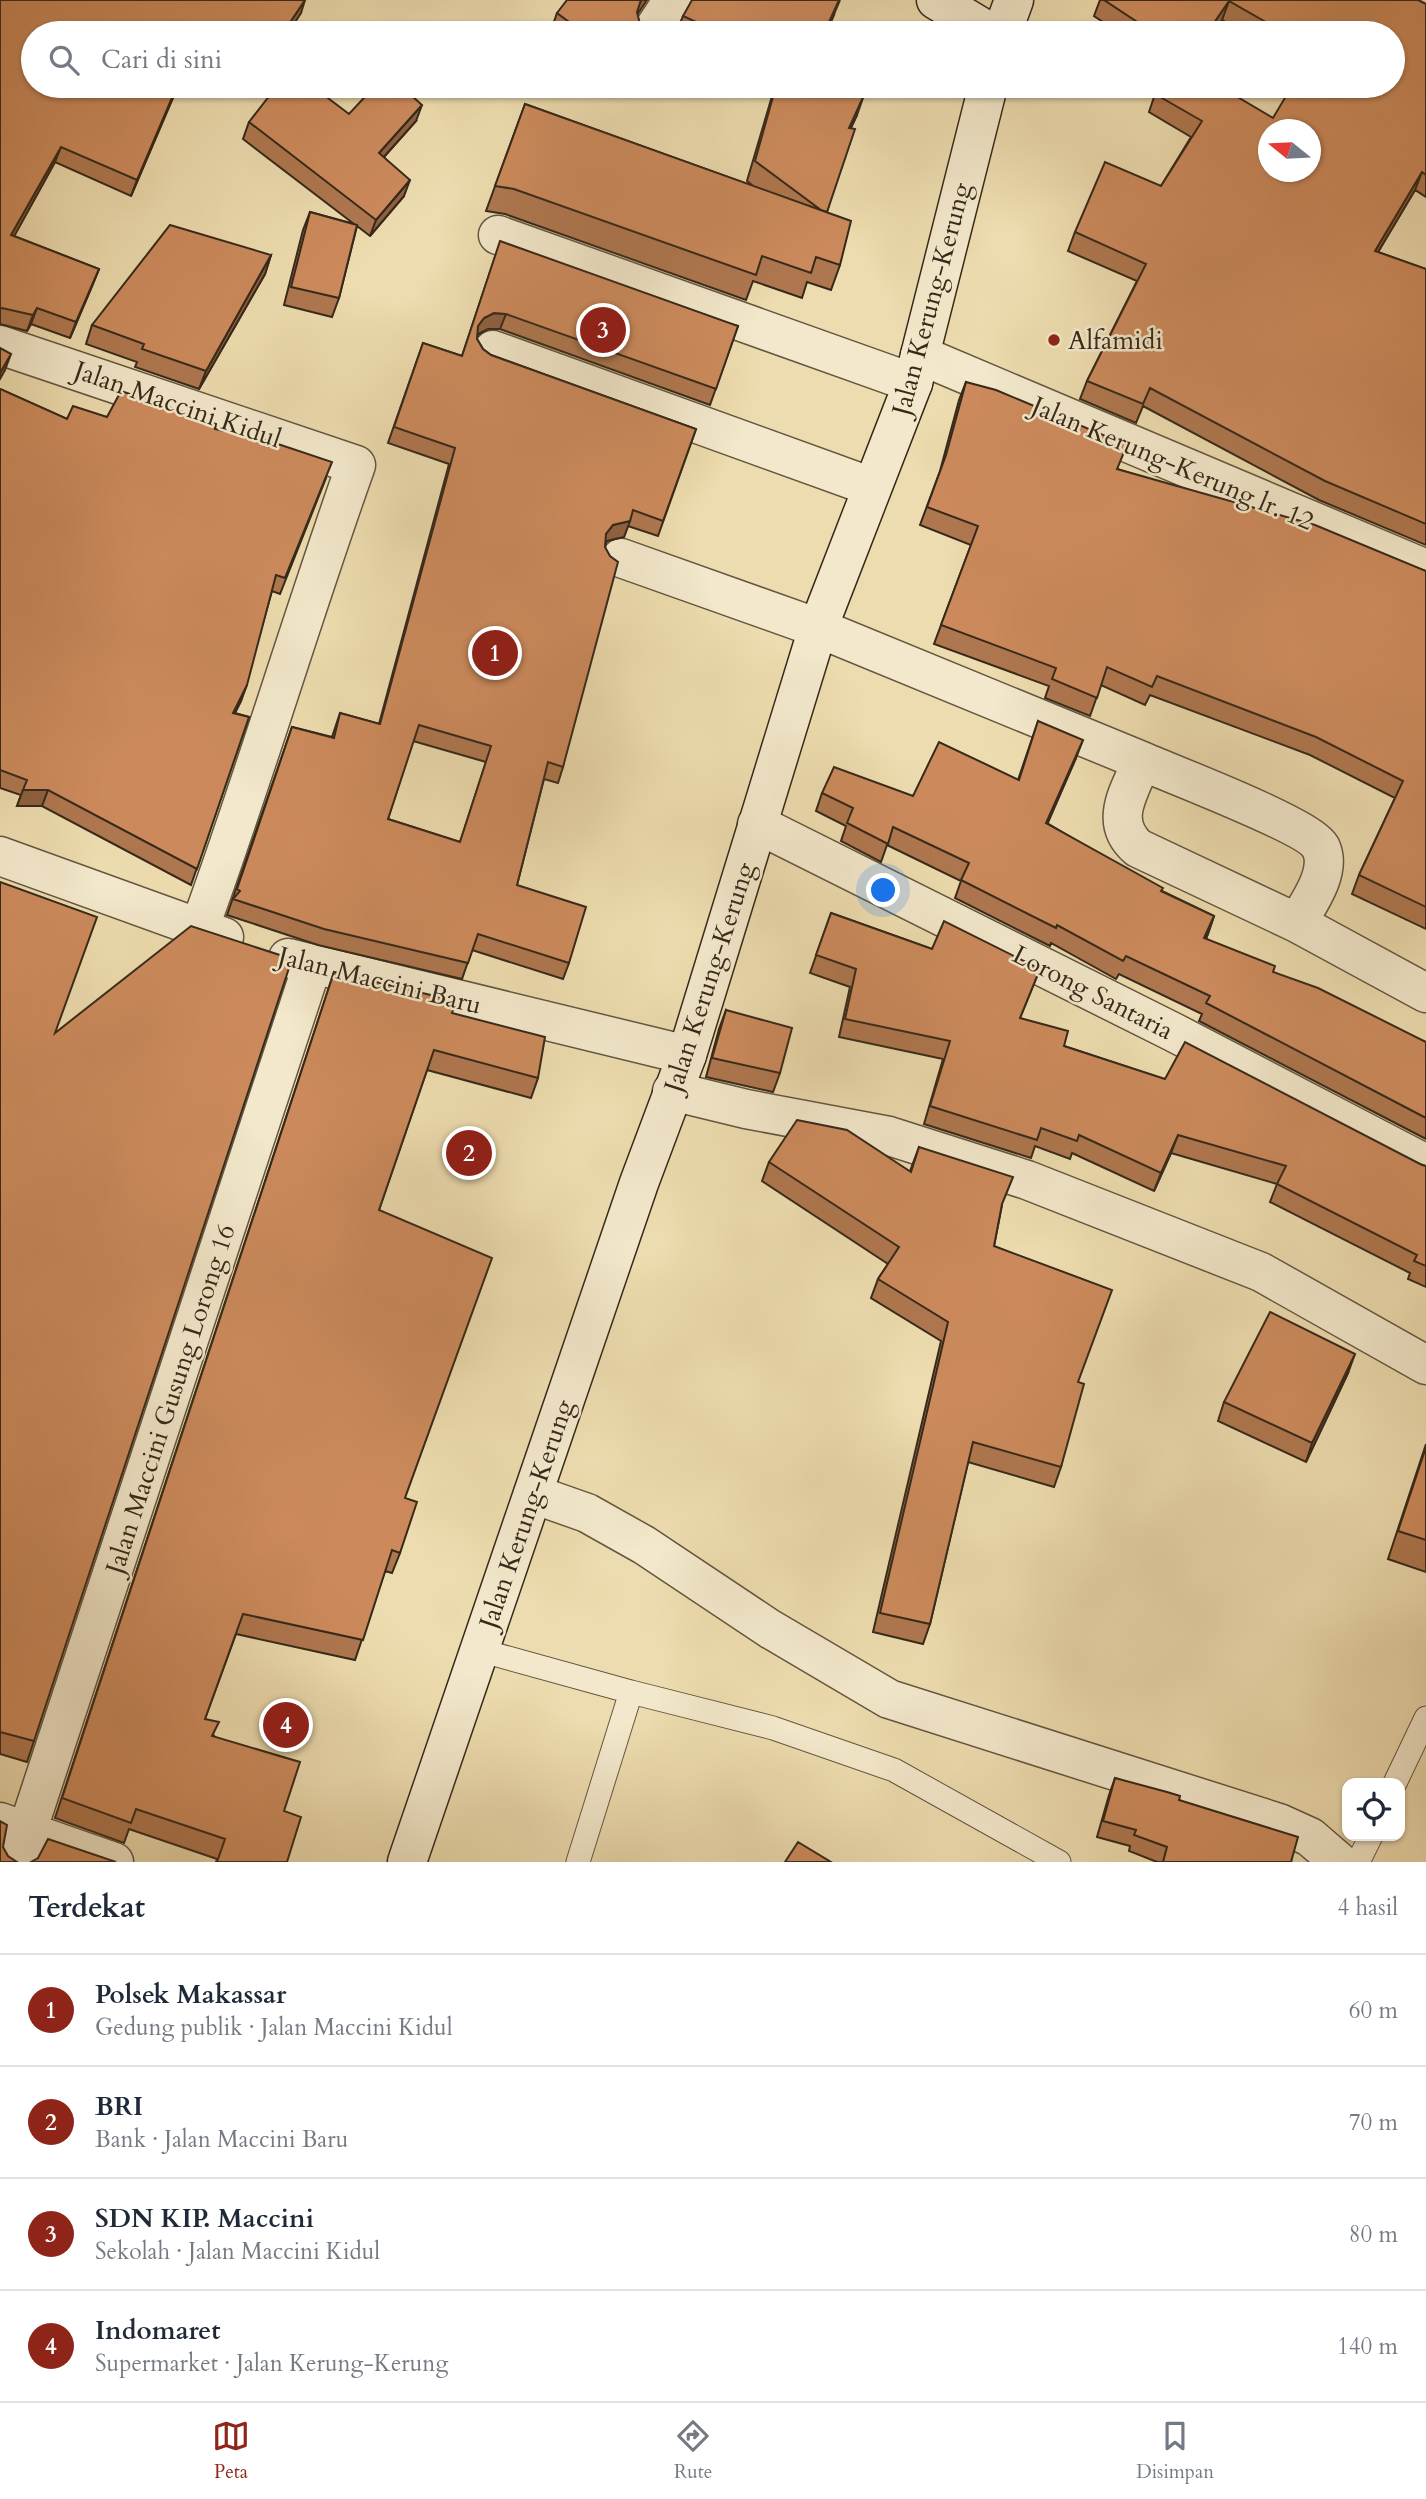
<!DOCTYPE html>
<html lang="id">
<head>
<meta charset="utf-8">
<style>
	:root { --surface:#fff; --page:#f2f2f3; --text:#1f2937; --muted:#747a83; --line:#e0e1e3; --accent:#8f2418 }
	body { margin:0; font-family:Cardo,serif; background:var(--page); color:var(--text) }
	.controls { position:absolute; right:21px; bottom:21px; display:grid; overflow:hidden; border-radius:14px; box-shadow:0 2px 5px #0004 }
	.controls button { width:63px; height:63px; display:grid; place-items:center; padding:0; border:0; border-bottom:2px solid var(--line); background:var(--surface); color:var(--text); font:35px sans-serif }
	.compass { position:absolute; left:1258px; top:119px; width:63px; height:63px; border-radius:50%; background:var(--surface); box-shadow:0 2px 5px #0004; rotate:288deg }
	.you { position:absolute; left:884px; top:891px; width:24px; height:24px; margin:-18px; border:5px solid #fff; border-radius:50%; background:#1a73e8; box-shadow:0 0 0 10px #1a73e833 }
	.badge { display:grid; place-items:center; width:46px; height:46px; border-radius:50%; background:var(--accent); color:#fff; font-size:23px; font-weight:700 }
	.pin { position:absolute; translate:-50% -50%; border:4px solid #fff; box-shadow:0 2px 7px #0006 }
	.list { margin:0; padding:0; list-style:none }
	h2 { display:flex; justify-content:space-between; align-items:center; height:91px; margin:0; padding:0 28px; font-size:30px }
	h2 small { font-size:23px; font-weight:400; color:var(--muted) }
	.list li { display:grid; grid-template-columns:46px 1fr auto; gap:21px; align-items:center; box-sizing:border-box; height:112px; padding:0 28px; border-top:2px solid var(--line) }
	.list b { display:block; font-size:26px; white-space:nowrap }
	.list p { margin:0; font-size:23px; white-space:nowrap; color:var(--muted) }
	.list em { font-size:23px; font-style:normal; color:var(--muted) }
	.icon { flex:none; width:38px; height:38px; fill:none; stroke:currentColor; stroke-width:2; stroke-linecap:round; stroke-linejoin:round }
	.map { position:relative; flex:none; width:1426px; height:1862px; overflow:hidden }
	.search { position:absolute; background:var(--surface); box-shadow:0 2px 5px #0004; left:21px; right:21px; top:21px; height:77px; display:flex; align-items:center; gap:18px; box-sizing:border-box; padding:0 24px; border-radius:38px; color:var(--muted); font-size:26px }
	.sheet { height:539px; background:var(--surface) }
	nav { display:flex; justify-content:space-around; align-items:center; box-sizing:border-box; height:98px; border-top:2px solid var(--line); background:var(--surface); font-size:19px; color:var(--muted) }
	nav a { display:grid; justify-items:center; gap:4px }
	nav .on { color:var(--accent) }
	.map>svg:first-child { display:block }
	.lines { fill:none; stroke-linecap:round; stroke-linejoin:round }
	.lane-casing { stroke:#64563f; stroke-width:25 }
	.street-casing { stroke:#64563f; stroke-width:41 }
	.secondary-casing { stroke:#36291a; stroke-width:41 }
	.lane { stroke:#f3e8cb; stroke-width:23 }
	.street { stroke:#f3e8cb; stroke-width:38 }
	.secondary { stroke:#f3e8cb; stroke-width:38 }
	.wall { fill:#af774f; stroke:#36291a; stroke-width:2; fill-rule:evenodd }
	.shaded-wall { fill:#8f6140; stroke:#36291a; stroke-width:2 }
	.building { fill:#cc8a5c; stroke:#36291a; stroke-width:2; fill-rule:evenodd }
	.poi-dot { fill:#8f2418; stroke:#f3e8cb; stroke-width:2.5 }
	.labels { text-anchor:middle; stroke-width:5; stroke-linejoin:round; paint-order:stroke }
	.street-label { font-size:26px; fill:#36291a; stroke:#f3e8cb }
	.poi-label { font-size:26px; fill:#36291a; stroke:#f3e8cb; text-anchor:start }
</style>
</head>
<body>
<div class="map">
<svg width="1426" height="1862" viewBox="0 0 1426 1862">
	<rect width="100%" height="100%" fill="#eddcaf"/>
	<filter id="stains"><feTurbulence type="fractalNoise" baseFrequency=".00286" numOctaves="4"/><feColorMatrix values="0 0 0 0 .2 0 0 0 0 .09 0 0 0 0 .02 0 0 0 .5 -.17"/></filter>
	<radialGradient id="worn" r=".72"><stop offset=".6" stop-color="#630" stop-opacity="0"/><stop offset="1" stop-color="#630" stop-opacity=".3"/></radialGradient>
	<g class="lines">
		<defs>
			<path id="lane" d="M479,1650L631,1692
				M1395,1783L1426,1718
				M578,1862L631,1692L773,1728L894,1770L1059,1862
				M1358,1862L1371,1836"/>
			<path id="street" d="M1423,0L1426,2
				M651,33L673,0
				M498,235L913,383
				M0,345L356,465C301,619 255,776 199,929
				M493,350L872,487
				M920,355L1426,569
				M621,558L818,628L1142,761
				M757,824L1173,1032L1426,1164
				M0,856L224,937
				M1297,923C1308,904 1332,872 1321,848C1310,826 1171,774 1142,761C1129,792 1108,822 1138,848L1297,923L1426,993
				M288,958L687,1055
				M672,1091L746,1109L889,1136L1027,1180L1261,1272L1426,1365
				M533,1494L587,1513L644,1545L770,1629L889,1699L1279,1823L1310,1837L1339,1862
				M0,1822L114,1862
				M17,1862L312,966"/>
			<path id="secondary" d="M936,0L991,33
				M1002,33L1014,0
				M407,1862L639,1183L687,1055L818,628L913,383L988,86"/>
		</defs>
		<!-- lane casing -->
		<use href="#lane" class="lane-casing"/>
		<!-- street casing -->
		<use href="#street" class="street-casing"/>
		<!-- secondary casing -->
		<use href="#secondary" class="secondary-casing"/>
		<!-- lane -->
		<use href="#lane" class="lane"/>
		<!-- street -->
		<use href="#street" class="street"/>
		<!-- secondary -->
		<use href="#secondary" class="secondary"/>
	</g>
	<!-- wall -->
	<path class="wall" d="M0,0L301,13L33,33V86H182L179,90L177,88L131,196L55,162L14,236L99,269L70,338L31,324L27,331L0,324Z
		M1100,0H1418L1426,4V197L1415,190L1378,252L1426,269V545L1319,500L1143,406L1136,423L1080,399L1087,381L1137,281L1068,251L1075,232L1161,186L1191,137L1149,112L1155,94L1273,118L1393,33H1246L1222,20L1213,33H1120L1094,16Z
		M557,13L637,14V33H550Z
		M834,15L826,33H676L683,16Z
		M236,86H253L248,94Z
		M775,86H846L857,115L851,128L827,212L840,265L831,290L807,282L802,298L753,281L746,300L505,214L486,211L525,104L753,186L747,181Z
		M349,114L416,121L384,157L404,196L370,236L357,226L339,298L332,317L284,305L303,230L310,212L354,224L243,139L249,122Z
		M271,255L265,274L199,389L135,367L137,362L86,344L92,325Z
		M495,257L738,326L710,405L500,329H488L478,335L477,339L483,349L491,355L696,429L658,536L628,526L624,537L607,541L606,543L563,767L558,783L544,779L517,885L569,963L563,979L472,950L462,979L318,945L227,915L292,727L332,737L340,713L379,724L449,464L388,443L423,343L462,356ZM413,741L486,762L460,842L388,819Z
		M966,382L1117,469L1426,571V929L1352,894L1359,875L1395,798L1310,755L1150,695L1145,705L1101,685L1090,716L1045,698L1049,686L934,644L971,545L920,525L940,471L959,400Z
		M0,389L67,419L182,415L326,478L280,594L272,591L241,701L235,713L249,717L191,885L42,806H17L21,795L0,788Z
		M1038,721L1076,758L1047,823L1162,891L1214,916L1206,939L1273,972L1426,1042V1139L1199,1021L1202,1014L1119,974L1116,979L1051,943L1050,946L955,898L961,881L887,845L881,862L841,841L846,826L816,811L822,793L913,796L1018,780Z
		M0,882L55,1033L34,1741L27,1762L0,1754Z
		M831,913L932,949L1040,969L1020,1018L1064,1046L1426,1166V1287L1408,1279L1410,1273L1270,1202L1277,1184L1171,1153L1154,1191L1072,1153L1070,1159L1035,1146L1031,1158L924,1124L943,1059L839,1037L850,987L810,973Z
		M334,972L452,1013L538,1078L531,1098L427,1070L379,1210L405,1498L400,1553L392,1573L385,1571L355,1660L236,1634L205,1719L214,1736L284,1811L287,1862H216L217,1859L129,1829L124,1843L55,1818Z
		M726,1010L780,1073L773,1092L706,1077L719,1029Z
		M919,1147L1002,1205L994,1246L1078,1382L1061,1467L1054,1487L968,1462L930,1624L923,1644L873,1632L941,1341L871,1298L878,1279L888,1264L762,1181L769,1162L910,1171Z
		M1348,1373L1306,1462L1218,1421L1224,1402Z
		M1426,1444V1572L1388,1559Z
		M1115,1778L1179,1800L1291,1862H1157L1129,1851L1130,1846L1097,1837L1109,1795Z"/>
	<!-- shaded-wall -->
	<path class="shaded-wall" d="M305,0L301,13L288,33H283Z
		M641,0H647L633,21Z
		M840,0L826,33H824Z
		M1229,1L1222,20L1213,33H1207Z
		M177,86H178L131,196L137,180Z
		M864,95L857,115L841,148L849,128Z
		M422,105L416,121L373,169L379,153Z
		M61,147L55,162L6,251L11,235Z
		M1422,172L1415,190L1368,269L1375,251Z
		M410,180L404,196L370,236L376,220Z
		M271,255L265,274L199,389L206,371Z
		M99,269L93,284L70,338L76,322Z
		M37,308L31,324L27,331L33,315Z
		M494,313L506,314L500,329H488L478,334L473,342L478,326L484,318Z
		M11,354L5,370L0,379V373Z
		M630,521L624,537L607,541L601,550L606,534L613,525Z
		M247,685L241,701L227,728L233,713Z
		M1083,740L1076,758L1040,841L1046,823Z
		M23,790H48L42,806H17Z
		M1214,916L1208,934L1197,956L1204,938Z
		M1178,1135L1171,1153L1154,1191L1161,1173Z
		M1355,1354L1348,1373L1306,1462L1312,1443Z"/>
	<!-- building -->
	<path class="building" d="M0,0H305L283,33H33V86H177L137,180L61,147L11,235L99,269L76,322L37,308L33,315L2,308L0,309Z
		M567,0H641L637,12L640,24L633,33H584L557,13Z
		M692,0H839L824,33H720L683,16Z
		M1104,0H1418L1426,4V175L1422,172L1375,251L1426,269V524L1325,481L1150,388L1143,404L1087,381L1146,264L1075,232L1105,162L1161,186L1202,121L1155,94L1160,86H1219L1273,118L1292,86H1393V33H1285L1229,1L1207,33H1154ZM1269,130H1311V172H1269Z
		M277,86H312L349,114L375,86H401L422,105L379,153L410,180L376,220L249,122Z
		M776,86H846L864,95L849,128L855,129L827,212L821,210L755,161Z
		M525,104L851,221L840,265L816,257L811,273L762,256L756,275L514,189L495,186Z
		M310,212L357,225L339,298L291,287Z
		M170,225L271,255L206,371L142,349L144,344L92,325Z
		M500,241L738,326L716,389L506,314L494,313L484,318L478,326L477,339L483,349L491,355L696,429L663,521L633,510L630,521L613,525L606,534L605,547L610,556L618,562L563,767L548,762L517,885L586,907L569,963L478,934L468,963L324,929L233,899L240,891L237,889L292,727L334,738L340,713L380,724L455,448L394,427L423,343L462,356ZM419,725L491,746L460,842L388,819Z
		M0,348L11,354L0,373Z
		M966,382L996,390L1127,445L1117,469L1315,525L1426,571V907L1359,875L1403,781L1316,737L1157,676L1152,687L1107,667L1097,698L1052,679L1056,668L941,625L978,526L927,507L946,455Z
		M0,389L67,419L73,406L107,417L121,391L183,412L181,415L216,424L215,429L266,440L332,462L285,578L276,575L247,685L233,713L249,717L197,869L48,790H23L27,780L0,770Z
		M1038,721L1083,740L1046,823L1163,888L1161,891L1214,916L1204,938L1275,966L1273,972L1318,988L1426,1042V1118L1206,1003L1210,996L1126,956L1123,961L1057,925L1056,928L961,880L969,863L893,827L888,844L847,823L853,808L822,793L834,767L913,796L939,742L1019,780Z
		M0,882L97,917L55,1033L191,926L292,959L34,1741L0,1732Z
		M831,913L932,949L944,921L1040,969L1020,1018L1068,1031L1064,1046L1165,1079L1185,1042L1422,1165L1426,1166V1266L1414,1261L1417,1255L1277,1184L1286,1166L1178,1135L1161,1173L1079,1135L1077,1141L1041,1128L1037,1140L930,1106L950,1041L845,1019L856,969L816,955Z
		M334,972L456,1001L452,1013L545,1037L538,1078L434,1050L379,1210L492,1258L405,1498L417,1502L400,1553L392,1550L363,1640L243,1614L205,1719L219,1722L212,1736L300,1762L284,1811L301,1817L287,1862H217L225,1839L136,1809L131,1823L62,1798Z
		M726,1010L792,1028L780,1073L712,1058Z
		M797,1120L847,1130L911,1172L919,1147L1013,1177L1002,1204L994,1246L1112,1290L1078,1382L1084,1384L1061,1467L973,1442L930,1624L880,1613L948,1322L878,1279L899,1247L769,1162Z
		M1270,1312L1355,1354L1312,1443L1224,1402Z
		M1426,1447V1540L1398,1531Z
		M1115,1778L1167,1792L1180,1796L1179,1800L1298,1837L1291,1862H1163L1167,1847L1134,1835L1136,1830L1103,1821Z
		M0,1821L7,1825L3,1847L8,1856L17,1862H0Z
		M48,1839L116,1862H31L38,1858Z
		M798,1842L831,1862H785Z"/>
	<!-- markers -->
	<circle class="poi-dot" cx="1054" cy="340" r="7"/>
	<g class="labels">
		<!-- street labels -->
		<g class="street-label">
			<text transform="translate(931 299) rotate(-75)" y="9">Jalan Kerung-Kerung</text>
			<text transform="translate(178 404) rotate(19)" y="9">Jalan Maccini Kidul</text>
			<text transform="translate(1173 463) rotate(23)" y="9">Jalan Kerung-Kerung lr. 12</text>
			<text transform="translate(709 977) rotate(-72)" y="9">Jalan Kerung-Kerung</text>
			<text transform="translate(380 980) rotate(14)" y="9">Jalan Maccini Baru</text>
			<text transform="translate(1093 992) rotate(27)" y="9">Lorong Santaria</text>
			<text transform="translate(170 1399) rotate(-72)" y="9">Jalan Maccini Gusung Lorong 16</text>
			<text transform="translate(526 1514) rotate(-71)" y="9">Jalan Kerung-Kerung</text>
		</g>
		<!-- poi labels -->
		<g class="poi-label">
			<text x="1068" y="349">Alfamidi</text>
		</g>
	</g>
	<rect width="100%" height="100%" filter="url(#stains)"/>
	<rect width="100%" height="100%" fill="url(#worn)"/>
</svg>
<div class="controls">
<button><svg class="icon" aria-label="locate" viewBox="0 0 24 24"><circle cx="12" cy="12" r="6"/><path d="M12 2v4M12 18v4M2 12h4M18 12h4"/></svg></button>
</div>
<svg class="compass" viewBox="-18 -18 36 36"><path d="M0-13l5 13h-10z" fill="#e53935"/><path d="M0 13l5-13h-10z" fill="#747a83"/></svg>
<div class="you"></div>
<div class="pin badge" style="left:495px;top:653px">1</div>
<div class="pin badge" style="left:469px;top:1153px">2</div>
<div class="pin badge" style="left:603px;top:330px">3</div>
<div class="pin badge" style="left:286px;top:1725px">4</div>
<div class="search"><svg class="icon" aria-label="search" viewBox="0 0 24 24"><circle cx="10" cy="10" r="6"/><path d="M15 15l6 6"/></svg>Cari di sini</div>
</div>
<section class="sheet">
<h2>Terdekat<small>4 hasil</small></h2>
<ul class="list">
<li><span class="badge">1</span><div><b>Polsek Makassar</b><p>Gedung publik · Jalan Maccini Kidul</p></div><em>60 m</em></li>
<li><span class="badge">2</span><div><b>BRI</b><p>Bank · Jalan Maccini Baru</p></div><em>70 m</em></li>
<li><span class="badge">3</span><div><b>SDN KIP. Maccini</b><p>Sekolah · Jalan Maccini Kidul</p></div><em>80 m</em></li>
<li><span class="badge">4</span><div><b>Indomaret</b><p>Supermarket · Jalan Kerung-Kerung</p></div><em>140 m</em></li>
</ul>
</section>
<nav>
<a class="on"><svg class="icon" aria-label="map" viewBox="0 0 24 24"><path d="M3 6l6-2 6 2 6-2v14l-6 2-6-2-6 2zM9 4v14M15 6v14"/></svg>Peta</a>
<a><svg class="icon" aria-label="directions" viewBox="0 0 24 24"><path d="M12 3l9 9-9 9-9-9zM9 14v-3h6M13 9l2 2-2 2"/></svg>Rute</a>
<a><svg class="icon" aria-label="saved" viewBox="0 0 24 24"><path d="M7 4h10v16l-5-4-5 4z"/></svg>Disimpan</a>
</nav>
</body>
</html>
